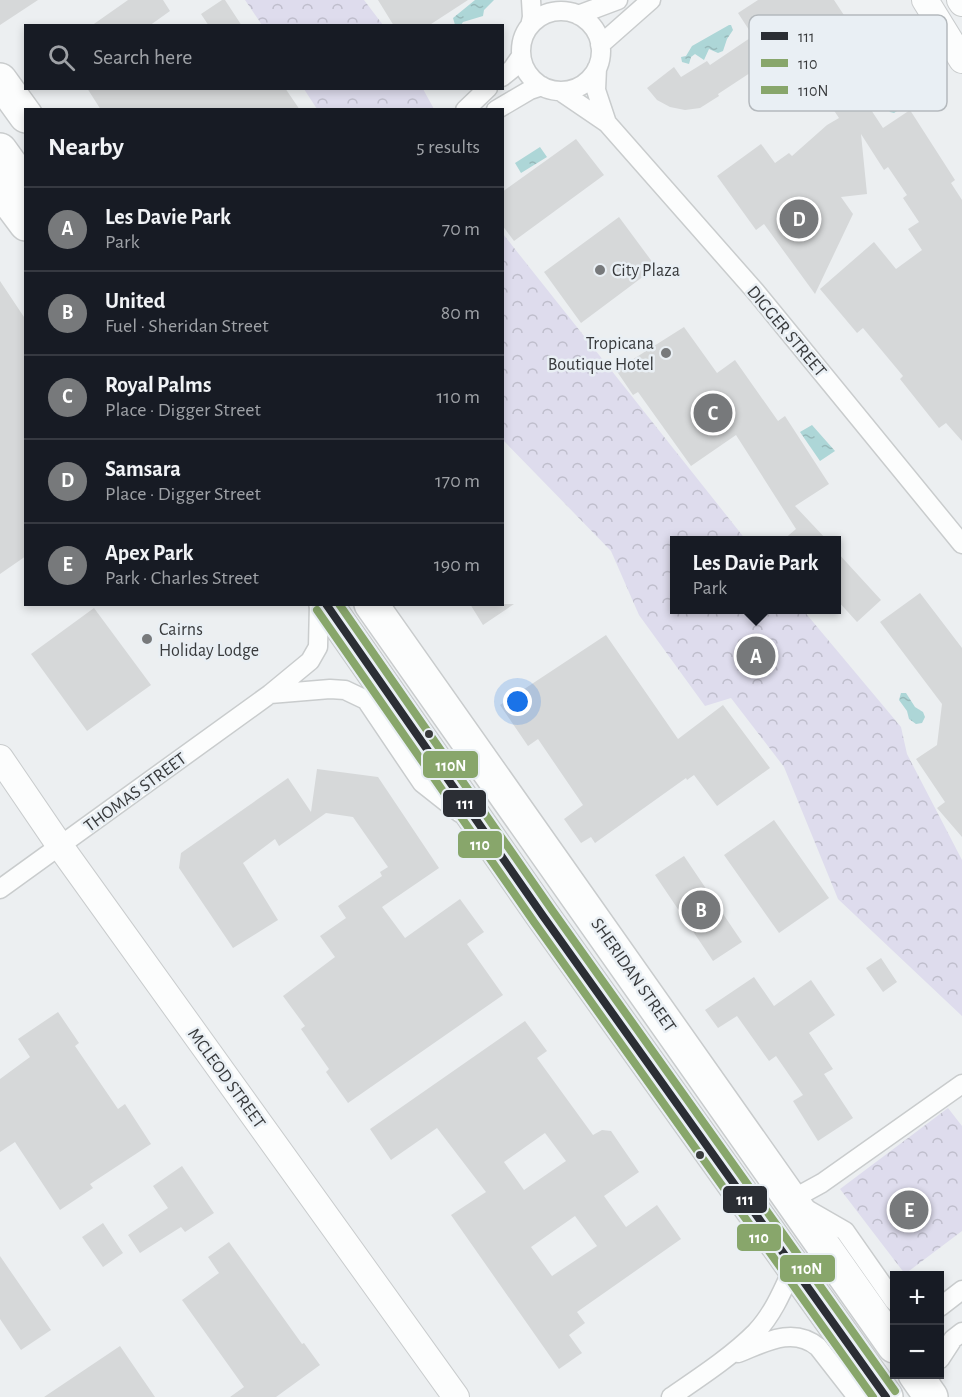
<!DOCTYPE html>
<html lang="en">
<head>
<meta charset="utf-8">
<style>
	:root { --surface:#171b24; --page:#242831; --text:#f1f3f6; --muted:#9ea1a6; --line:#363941; --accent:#77797b }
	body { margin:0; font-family:"Alegreya Sans",sans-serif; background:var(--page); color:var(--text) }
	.controls { position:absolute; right:18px; bottom:18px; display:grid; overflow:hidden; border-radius:0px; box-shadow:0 3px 9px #0003 }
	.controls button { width:54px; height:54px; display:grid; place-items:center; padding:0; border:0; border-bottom:2px solid var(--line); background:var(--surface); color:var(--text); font:30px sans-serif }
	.you { position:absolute; left:518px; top:702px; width:21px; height:21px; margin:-15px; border:4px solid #fff; border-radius:50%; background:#1a73e8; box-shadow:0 0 0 9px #1a73e833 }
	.badge { display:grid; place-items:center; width:39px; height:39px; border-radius:50%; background:var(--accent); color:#fff; font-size:20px; font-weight:700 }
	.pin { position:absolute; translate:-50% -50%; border:3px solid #fff; box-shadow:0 2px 6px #0006 }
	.popup { position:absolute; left:670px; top:536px; width:171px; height:78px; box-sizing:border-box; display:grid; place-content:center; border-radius:0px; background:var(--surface); filter:drop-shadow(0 2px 4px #0005); font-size:20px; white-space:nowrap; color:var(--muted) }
	.popup b { font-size:22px; color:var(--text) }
	.popup::after { content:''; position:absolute; left:50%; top:100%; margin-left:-12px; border:12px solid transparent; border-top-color:var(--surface) }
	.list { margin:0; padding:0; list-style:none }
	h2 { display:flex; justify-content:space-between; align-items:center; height:78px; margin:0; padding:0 24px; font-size:26px }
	h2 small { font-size:20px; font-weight:400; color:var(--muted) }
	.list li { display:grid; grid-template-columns:39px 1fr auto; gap:18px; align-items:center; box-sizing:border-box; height:84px; padding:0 24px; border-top:2px solid var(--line) }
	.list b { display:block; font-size:22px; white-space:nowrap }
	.list p { margin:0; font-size:20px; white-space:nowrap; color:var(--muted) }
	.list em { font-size:20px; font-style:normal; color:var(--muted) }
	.icon { flex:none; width:33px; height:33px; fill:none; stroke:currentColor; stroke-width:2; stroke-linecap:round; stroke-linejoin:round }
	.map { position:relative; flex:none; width:962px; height:1397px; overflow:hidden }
	.search { position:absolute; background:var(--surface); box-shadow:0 3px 9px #0003; left:24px; top:24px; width:480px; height:66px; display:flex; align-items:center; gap:15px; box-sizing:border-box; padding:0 21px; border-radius:0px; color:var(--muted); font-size:22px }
	.panel { position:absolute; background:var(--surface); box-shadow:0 3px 9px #0003; left:24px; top:108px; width:480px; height:498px; border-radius:0px }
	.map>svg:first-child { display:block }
	.park { fill:url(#park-crowns) }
	.water { fill:url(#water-ripples) }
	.building { fill:#d6d8d9; fill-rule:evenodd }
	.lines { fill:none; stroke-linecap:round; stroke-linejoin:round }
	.street-casing { stroke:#c9cccd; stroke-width:21 }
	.secondary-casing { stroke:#c9cccd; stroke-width:28 }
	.highway-casing { stroke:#c9cccd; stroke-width:36 }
	.street { stroke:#fcfdfd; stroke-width:18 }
	.secondary { stroke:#fcfdfd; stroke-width:26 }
	.highway { stroke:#fcfdfd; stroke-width:33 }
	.bus-1-casing { stroke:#e9eff4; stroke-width:12 }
	.bus-2-casing { stroke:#e9eff4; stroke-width:12 }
	.bus-3-casing { stroke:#e9eff4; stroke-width:12 }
	.bus-1 { stroke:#2b2e34; stroke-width:8 }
	.bus-2 { stroke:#88a66b; stroke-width:8 }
	.bus-3 { stroke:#88a66b; stroke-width:8 }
	.poi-dot { fill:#77797b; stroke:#e9eff4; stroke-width:2 }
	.bus-dot { fill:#383a3c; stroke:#e9eff4; stroke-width:2 }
	.labels { text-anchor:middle; stroke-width:5; stroke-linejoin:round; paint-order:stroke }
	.poi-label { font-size:18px; fill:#383a3c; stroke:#e9eff4; text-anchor:start }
	.street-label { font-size:18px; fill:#383a3c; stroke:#e9eff4 }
	.key { fill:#e9eff4; stroke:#b4b9bd; stroke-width:1.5 }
	.key-label { font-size:16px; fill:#383a3c }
	.line-badge { stroke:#e9eff4; stroke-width:2 }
	.badge-label { font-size:16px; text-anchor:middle; font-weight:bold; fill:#fff }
</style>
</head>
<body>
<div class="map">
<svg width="962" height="1397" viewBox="0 0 962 1397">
	<defs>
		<pattern id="park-crowns" width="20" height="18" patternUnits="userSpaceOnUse" patternTransform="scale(1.5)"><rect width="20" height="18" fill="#dedced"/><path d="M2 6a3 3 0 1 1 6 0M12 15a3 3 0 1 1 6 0" fill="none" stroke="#bfbecc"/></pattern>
		<pattern id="water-ripples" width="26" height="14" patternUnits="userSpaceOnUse" patternTransform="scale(1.5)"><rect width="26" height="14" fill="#add6d7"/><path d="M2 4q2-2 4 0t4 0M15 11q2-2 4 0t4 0" fill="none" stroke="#96b8b9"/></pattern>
	</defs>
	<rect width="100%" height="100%" fill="#eceff1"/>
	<!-- park -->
	<path class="park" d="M245,0H364L383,25H262Z
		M304,89H423L434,109H317Z
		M503,234L746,540H675V610H803L901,727L907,754L962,860V1016L838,899L784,767L731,698L705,706L639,615L611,551L503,440Z
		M948,1108L962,1126V1231L905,1274L840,1189Z"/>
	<!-- water -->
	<path class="water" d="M475,0H494L484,10L483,16L463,22L461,25H455L453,18Z
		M729,25H731L733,30L727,39L723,51L718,53L709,49L704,60L695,54L691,57L689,64L682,62L681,57L686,56L692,46Z
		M906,86L916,90L917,98L894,113L890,112L886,106L887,103L896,100Z
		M540,147L547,157L521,173L515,163Z
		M812,425L835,451L820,461L800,432Z
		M901,693H906L915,707L923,712L925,717L922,723L916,724L909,719L907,711L899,700Z"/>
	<!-- building -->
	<path class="building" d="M0,0H38L0,25Z
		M128,0H163L170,11L149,26H91Z
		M222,0H225L242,26H209L201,14Z
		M378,0H468L428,26H394Z
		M758,0H834L859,38L862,35L863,37L881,26L895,47L850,78L883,128L910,110L955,180L951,183L962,200V441L946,423L939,428L900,379L903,376L863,328L857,333L820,289L874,242L896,269L922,250L908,229L919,222L903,198L907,195L888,167L884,170L861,134L867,194L841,197L853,214L815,294L764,224L756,230L717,176L761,144L775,163L789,153L792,156L827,125L839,118L791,46L718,94L719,96L700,108L685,110L670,107L657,100L647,88L674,67L681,77L707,61L710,65L753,36L738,13Z
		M87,88H285L300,110H101Z
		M576,139L604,175L514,241L502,225V192Z
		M619,217L656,267L581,323L544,272Z
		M0,281L26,320V556L0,574Z
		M684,327L717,373L735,360L778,421L785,416L829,484L795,506L827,540H783L796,529L736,435L691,466L638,392L633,395L616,370Z
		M837,552L881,600L857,622L837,600Z
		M920,593L962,648V837L937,808L945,802L916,759L937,745L942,704L880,622Z
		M470,604H514L483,625Z
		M94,608L151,685L87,731L31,654Z
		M606,635L678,739L723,705L770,768L717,806L694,775L687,780L686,778L595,843L591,837L581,843L564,819L583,805L538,739L528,746L500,705Z
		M317,769L378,777L439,868L382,907L405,938L460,899L484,932L467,944L503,995L348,1103L326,1072L329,1069L301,1029L305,1026L283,996L335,957L320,936L346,918L338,906L382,876L380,872L388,867L353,817L326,813L279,846L275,839L243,863L278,920L233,948L179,868L181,853L288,778L311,812Z
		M774,820L829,898L779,933L724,855Z
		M684,856L742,942L713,961L655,875Z
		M881,958L897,982L883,992L866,968Z
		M754,977L774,1006L811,980L835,1015L809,1033L833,1069L824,1074L853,1118L818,1141L793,1101L803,1095L776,1056L769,1061L737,1016L718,1028L705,1010Z
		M58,1012L79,1043L75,1046L118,1109L125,1104L151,1144L90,1184L93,1188L60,1210L15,1142L0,1152V1079L30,1057L18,1039Z
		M525,1021L547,1051L537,1058L593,1135L602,1130L611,1131L639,1172L604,1196L626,1227L657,1205L681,1239L577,1312L585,1323L569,1335L582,1353L559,1369L451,1215L486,1192L437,1128L391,1160L370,1129ZM545,1133L566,1161L524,1190L504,1162ZM575,1216L597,1246L552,1276L531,1247Z
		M182,1166L214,1213L185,1232L181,1227L140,1253L128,1235L168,1208L153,1186Z
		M103,1223L123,1253L103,1267L82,1237Z
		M229,1242L302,1344L304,1343L320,1365L276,1397H230L244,1387L182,1300L219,1273L208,1257Z
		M0,1256L51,1330L21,1350L0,1319Z
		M120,1346L155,1397H44Z"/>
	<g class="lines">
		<defs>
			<path id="street" d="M521 51a40 40 0 1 1 80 0a40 40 0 1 1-80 0Z
				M578,15L618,0
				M530,26L532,17L531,0
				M600,45L651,0
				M597,68L596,90L607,123
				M502,77L512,69L521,56
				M560,91L607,123L755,291L962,544
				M465,110L488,88
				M496,110L530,90L542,86
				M270,694L330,689L345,690L366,700L422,783L460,813
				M0,889L270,694L310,661L318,647L319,604
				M791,1200L822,1183L962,1084
				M805,1208L845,1231L894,1301
				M940,1307L962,1290
				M738,1353C764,1343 793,1326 818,1347L857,1397
				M940,1359L953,1339L962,1332
				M671,1397C700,1377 731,1357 756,1332C773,1314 783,1290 793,1268"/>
			<path id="secondary" d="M925,0L962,60
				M960,0L962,3
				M0,758L60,846L456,1397"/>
			<path id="highway" d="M0,80L26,116
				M0,150L26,186
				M0,189L26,224
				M326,604L543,916L886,1397
				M371,604L894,1346
				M915,1374L931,1397"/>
		</defs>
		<!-- street casing -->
		<use href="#street" class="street-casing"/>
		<!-- secondary casing -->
		<use href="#secondary" class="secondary-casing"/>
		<!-- highway casing -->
		<use href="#highway" class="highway-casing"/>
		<!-- street -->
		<use href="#street" class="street"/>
		<!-- secondary -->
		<use href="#secondary" class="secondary"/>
		<!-- highway -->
		<use href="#highway" class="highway"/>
		<defs>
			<path id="bus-1" d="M326,604L543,916L886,1397"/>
			<path id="bus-2" d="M317,610L534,922L873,1397"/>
			<path id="bus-3" d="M339,604L552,910L895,1391"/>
		</defs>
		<!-- bus-1 casing -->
		<use href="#bus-1" class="bus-1-casing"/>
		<!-- bus-2 casing -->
		<use href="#bus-2" class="bus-2-casing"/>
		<!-- bus-3 casing -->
		<use href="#bus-3" class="bus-3-casing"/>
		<!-- bus-1 -->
		<use href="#bus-1" class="bus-1"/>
		<!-- bus-2 -->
		<use href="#bus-2" class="bus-2"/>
		<!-- bus-3 -->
		<use href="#bus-3" class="bus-3"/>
	</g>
	<!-- markers -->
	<g class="poi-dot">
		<circle cx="600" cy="270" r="6"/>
		<circle cx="666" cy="353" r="6"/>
		<circle cx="147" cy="639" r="6"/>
	</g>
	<g class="bus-dot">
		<circle cx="429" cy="734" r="5"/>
		<circle cx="700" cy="1155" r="5"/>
	</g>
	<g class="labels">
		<!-- poi labels -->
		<g class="poi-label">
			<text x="612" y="276">City Plaza</text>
			<text x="654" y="349" text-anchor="end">Tropicana<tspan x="654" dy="21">Boutique Hotel</tspan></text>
			<text x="159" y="635">Cairns<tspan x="159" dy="21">Holiday Lodge</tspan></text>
		</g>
		<!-- street labels -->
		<g class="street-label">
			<text transform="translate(787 331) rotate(50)" y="6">DIGGER STREET</text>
			<text transform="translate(135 792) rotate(-36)" y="6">THOMAS STREET</text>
			<text transform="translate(634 975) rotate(55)" y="6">SHERIDAN STREET</text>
			<text transform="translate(227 1078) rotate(54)" y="6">MCLEOD STREET</text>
		</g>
	</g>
	<!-- legend -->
	<rect x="749" y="15" width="198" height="96" rx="9" class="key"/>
	<rect x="761" y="32" width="27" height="8" fill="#2b2e34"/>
	<rect x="761" y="59" width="27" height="8" fill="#88a66b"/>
	<rect x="761" y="86" width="27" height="8" fill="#88a66b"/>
	<g class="key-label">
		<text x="798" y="42">111</text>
		<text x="798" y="69">110</text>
		<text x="798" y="96">110N</text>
	</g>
	<g class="line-badge">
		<rect x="422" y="750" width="57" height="29" rx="6" fill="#88a66b"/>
		<rect x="442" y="789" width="45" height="29" rx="6" fill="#2b2e34"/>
		<rect x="457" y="830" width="46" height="29" rx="6" fill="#88a66b"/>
		<rect x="722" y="1185" width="46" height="29" rx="6" fill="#2b2e34"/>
		<rect x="736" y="1223" width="46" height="29" rx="6" fill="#88a66b"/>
		<rect x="779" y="1254" width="57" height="29" rx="6" fill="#88a66b"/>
	</g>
	<g class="badge-label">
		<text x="451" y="771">110N</text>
		<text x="465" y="809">111</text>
		<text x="480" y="850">110</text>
		<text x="745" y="1205">111</text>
		<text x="759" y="1243">110</text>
		<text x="807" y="1274">110N</text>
	</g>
</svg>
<div class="controls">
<button>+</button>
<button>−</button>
</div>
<div class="you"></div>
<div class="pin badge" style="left:756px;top:656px">A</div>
<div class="popup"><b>Les Davie Park</b>Park</div>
<div class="pin badge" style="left:701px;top:910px">B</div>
<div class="pin badge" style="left:713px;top:413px">C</div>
<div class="pin badge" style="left:799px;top:219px">D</div>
<div class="pin badge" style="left:909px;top:1210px">E</div>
<div class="search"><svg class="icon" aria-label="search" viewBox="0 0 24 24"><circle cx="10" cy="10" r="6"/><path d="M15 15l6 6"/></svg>Search here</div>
<section class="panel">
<h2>Nearby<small>5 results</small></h2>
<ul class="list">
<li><span class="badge">A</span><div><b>Les Davie Park</b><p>Park</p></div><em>70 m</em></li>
<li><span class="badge">B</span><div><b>United</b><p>Fuel · Sheridan Street</p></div><em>80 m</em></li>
<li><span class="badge">C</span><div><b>Royal Palms</b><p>Place · Digger Street</p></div><em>110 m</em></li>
<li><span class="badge">D</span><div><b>Samsara</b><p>Place · Digger Street</p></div><em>170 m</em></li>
<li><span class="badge">E</span><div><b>Apex Park</b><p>Park · Charles Street</p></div><em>190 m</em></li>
</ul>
</section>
</div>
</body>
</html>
